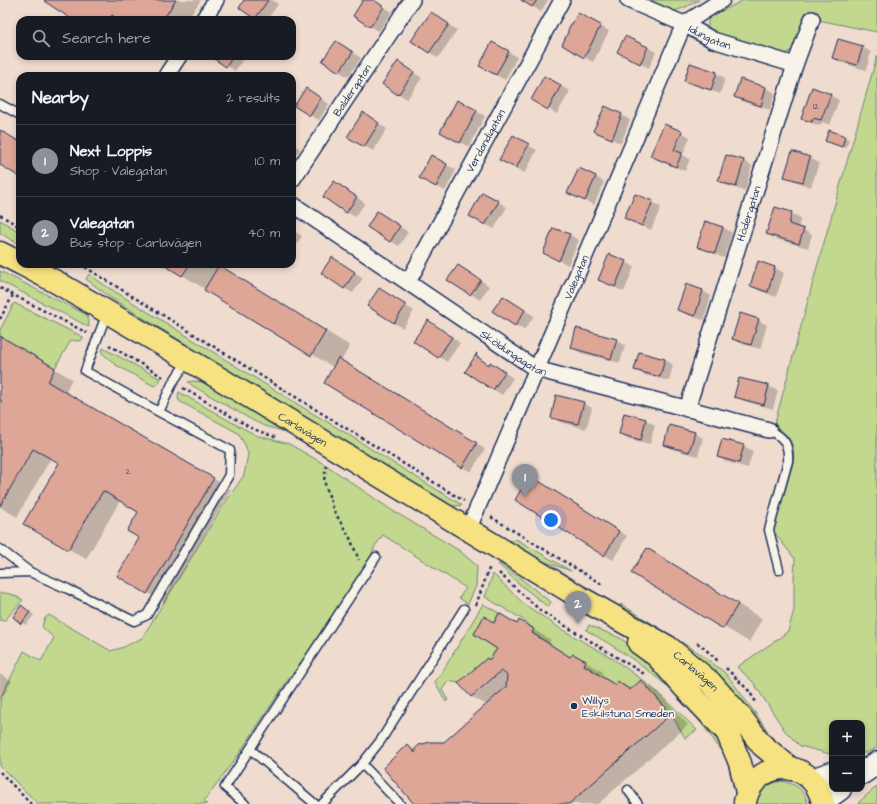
<!DOCTYPE html>
<html lang="en">
<head>
<meta charset="utf-8">
<style>
	:root { --surface:#171b24; --page:#20242c; --text:#f1f3f6; --muted:#9ea1a6; --line:#363941; --accent:#8c9099 }
	body { margin:0; font-family:"Architects Daughter",sans-serif; background:var(--page); color:var(--text) }
	.controls { position:absolute; right:12px; bottom:12px; display:grid; overflow:hidden; border-radius:8px; box-shadow:0 2px 6px #0003 }
	.controls button { width:36px; height:36px; display:grid; place-items:center; padding:0; border:0; border-bottom:1px solid var(--line); background:var(--surface); color:var(--text); font:20px sans-serif }
	.you { position:absolute; left:551px; top:520px; width:14px; height:14px; margin:-10px; border:3px solid #fff; border-radius:50%; background:#1a73e8; box-shadow:0 0 0 6px #1a73e833 }
	.badge { display:grid; place-items:center; width:26px; height:26px; border-radius:50%; background:var(--accent); color:#fff; font-size:13px; font-weight:700 }
	.pin { position:absolute; translate:-50% -33px; filter:drop-shadow(0 1px 2px #0008) }
	.pin::after { content:''; position:absolute; top:21px; width:14px; height:12px; background:inherit; clip-path:polygon(0 0,100% 0,50% 100%) }
	.list { margin:0; padding:0; list-style:none }
	h2 { display:flex; justify-content:space-between; align-items:center; height:52px; margin:0; padding:0 16px; font-size:17px }
	h2 small { font-size:13px; font-weight:400; color:var(--muted) }
	.list li { display:grid; grid-template-columns:26px 1fr auto; gap:12px; align-items:center; box-sizing:border-box; height:72px; padding:0 16px; border-top:1px solid var(--line) }
	.list b { display:block; font-size:15px; white-space:nowrap }
	.list p { margin:0; font-size:13px; white-space:nowrap; color:var(--muted) }
	.list em { font-size:13px; font-style:normal; color:var(--muted) }
	.icon { flex:none; width:22px; height:22px; fill:none; stroke:currentColor; stroke-width:2; stroke-linecap:round; stroke-linejoin:round }
	.map { position:relative; flex:none; width:877px; height:804px; overflow:hidden }
	.search { position:absolute; background:var(--surface); box-shadow:0 2px 6px #0003; left:16px; top:16px; width:280px; height:44px; display:flex; align-items:center; gap:10px; box-sizing:border-box; padding:0 14px; border-radius:12px; color:var(--muted); font-size:15px }
	.panel { position:absolute; background:var(--surface); box-shadow:0 2px 6px #0003; left:16px; top:72px; width:280px; height:196px; border-radius:12px }
	.map>svg:first-child { display:block }
	.green { fill:#c1d88e; stroke:#6e8476 }
	.shadow { fill:#0003 }
	.building { fill:#dea696; stroke:#1b2f5e }
	.lines { fill:none; stroke-linecap:round; stroke-linejoin:round }
	.lane-casing { stroke:#1b2f5e; stroke-width:11 }
	.street-casing { stroke:#1b2f5e; stroke-width:18 }
	.secondary-casing { stroke:#1b2f5e; stroke-width:25 }
	.primary-casing { stroke:#1b2f5e; stroke-width:25 }
	.path { stroke:#1b2f5e; stroke-width:2.5; stroke-dasharray:3 3; stroke-linecap:butt }
	.lane { stroke:#f7f3e8; stroke-width:8 }
	.street { stroke:#f7f3e8; stroke-width:15 }
	.secondary { stroke:#f7f3e8; stroke-width:22 }
	.primary { stroke:#f7e281; stroke-width:22 }
	.poi-dot { fill:#1b2f5e; stroke:#f7f3e8; stroke-width:1.5 }
	.labels { text-anchor:middle; stroke-width:3.5; stroke-linejoin:round; paint-order:stroke }
	.number-label { font-size:9px; fill:#4c4d6c }
	.street-label { font-size:11px; fill:#1b2f5e; stroke:#f7f3e8 }
	.poi-label { font-size:11px; fill:#1b2f5e; stroke:#f7f3e8; text-anchor:start }
</style>
</head>
<body>
<div class="map">
<svg width="877" height="804" viewBox="0 0 877 804">
	<rect width="100%" height="100%" fill="#f0dccf"/>
	<filter id="ink" filterUnits="userSpaceOnUse"><feTurbulence type="fractalNoise" baseFrequency=".025" numOctaves="2"/><feDisplacementMap in="SourceGraphic" scale="8" xChannelSelector="R" yChannelSelector="G"/><feConvolveMatrix kernelMatrix="1 2 1 2 8 2 1 2 1" color-interpolation-filters="sRGB"/></filter>
	<g filter="url(#ink)">
		<!-- green -->
		<path class="green" d="M644,0H699C689,5 681,11 670,11Z
			M744,0H877V32L818,20L792,50L786,54H781L711,31C707,26 707,22 710,17Z
			M877,56V748L865,753H862V723H832V754H830L800,746L785,731L753,682L737,667L778,639L788,631L794,610V577L795,559L773,531L793,463C796,446 789,433 774,426L817,267Z
			M0,220L20,232V245L0,233Z
			M0,271L87,315L89,323V327L0,281Z
			M89,274L106,286L307,410L346,433L390,461L462,505L457,506H448L111,298L86,279Z
			M14,303L83,337L82,340L77,341L71,340L55,368L0,336V330Z
			M103,348L161,379L157,385L154,386L116,365L102,353Z
			M192,381L205,382L286,432L264,426L252,420L193,386L188,382Z
			M179,392L235,424L258,436L289,444L326,465L390,509L460,551L477,566L476,586L468,604L459,598L466,588L383,535L375,546L366,567L307,656L289,678L240,752L204,801L207,804H38L0,766V699L24,651L41,661L54,638L45,630L42,626L45,618L49,615L111,651L124,647L142,638L221,509L244,475L248,454L245,445L238,433L179,401L178,397Z
			M516,539L571,571L534,558L510,545V542Z
			M498,564H500C518,575 534,590 551,602L548,607L518,583Z
			M493,574L524,604L561,629L612,658L641,679L660,694L697,730L685,738L671,714L641,681L630,690L618,681L615,685L584,665L586,661L573,654L570,657L532,633L534,629L522,619L485,597Z
			M0,593C9,592 15,596 23,600L4,621L0,620Z
			M483,604L499,613L494,623L484,617L474,634L497,649L489,660L458,683L448,681L442,690L448,700L446,702L435,682L444,669Z
			M621,604L702,655L724,672L731,680L761,721L768,732L767,736L651,631L620,605Z
			M589,625L620,638L633,647L674,685L727,748L728,758H726C712,737 698,717 680,699C653,671 620,650 586,630Z
			M782,781C796,784 804,789 808,804H755C761,789 766,784 782,781Z
			M877,786V804H858L859,802Z"/>
		<!-- shadow -->
		<path class="shadow" d="M46,0H201L187,20H75Z
			M245,0H272L278,4L267,20H258L240,8Z
			M364,0H373L392,12L379,31L370,26Z
			M523,0H548L541,12Z
			M440,19L457,30L438,58L412,41Z
			M600,26L609,31L593,62L563,45Z
			M345,47L361,58L348,77L324,61Z
			M647,47L656,52L649,68L627,57Z
			M862,47L871,52L866,70L842,63L833,58Z
			M509,52L517,57L505,80L480,66Z
			M212,56H245L235,71Z
			M407,68L422,78L407,99L399,94Z
			M716,73L725,78L720,94L694,85L685,80Z
			M545,77L570,91L557,114L532,100Z
			M741,81L766,88L775,93L770,110L744,102L735,97Z
			M315,94L329,104L319,120L310,115Z
			M830,95L839,100L830,125L822,122L820,126L811,123L803,118Z
			M476,111L485,116L469,147L450,137Z
			M621,115L630,120L621,143L603,136L595,131Z
			M372,119L387,129L373,151L364,146Z
			M681,132L690,137L683,155L690,159L685,171L660,161L651,155Z
			M829,132L849,139L846,148L830,143L826,141Z
			M513,137L537,150L525,173L509,165Z
			M292,143L300,149L292,161Z
			M793,152L810,158L819,163L811,187L794,181L786,176Z
			M431,156L456,170L445,191L420,178Z
			M727,157L744,161L752,166L745,191L728,186L719,181Z
			M595,176L604,182L594,205L569,193Z
			M343,188L365,203L355,217L347,212Z
			M498,202L507,207L494,229L470,216Z
			M652,202L661,207L651,230L634,223L625,218Z
			M775,208L792,213H791L786,228L788,229L793,214L801,218L798,228L804,230L812,235L808,248L776,239L767,234Z
			M386,217L408,232L399,246L368,227Z
			M706,222L723,227L732,233L724,258L707,251L698,246Z
			M554,229L570,235L579,240L568,265L553,257Z
			M292,230L302,236L292,252Z
			M609,256L626,262L634,267L624,292L608,284L599,279Z
			M333,258L363,278L353,293L344,288Z
			M758,262L775,268L784,273L776,297L760,291L751,286Z
			M164,264H217L350,346L341,361L485,449L471,472L462,467L333,367Z
			M467,271L489,286L480,300L449,280Z
			M703,291L711,296L704,320L687,315L678,310Z
			M388,294L414,311L403,328L394,323Z
			M512,302L534,316L524,330L515,325Z
			M758,320L767,325L760,349L742,344L733,339Z
			M437,326L460,343L447,362L415,341Z
			M0,337L72,379L65,393L231,489L165,603L118,576L140,538L139,512L120,501L86,559L25,523L60,463L51,458L17,517L0,507V405L3,400L0,399Z
			M616,340L625,345L620,363L581,353L572,348Z
			M665,359L673,365L669,381L644,375L635,370Z
			M489,366L499,369L513,378L502,395L466,372Z
			M740,379L769,386L778,391L773,409L744,401L735,396Z
			M583,403L592,408L586,429L560,422L552,417Z
			M625,415L646,420L655,425L650,444L629,439L620,434Z
			M694,433L703,438L698,456L674,450L665,445Z
			M722,440L744,446L753,451L748,468L727,462L718,457Z
			M538,481L627,536L613,560L605,555Z
			M672,563L762,619L749,642L633,572Z
			M26,609L34,615L26,625L14,617Z
			M520,622L551,640L548,644L571,658L573,655L603,672L601,676L616,685L618,682L632,690L641,682L658,692L688,725L598,804H416L407,745L415,750L444,743L487,705L472,697L460,683L490,661L498,648L495,623L518,625Z
			M0,674L12,681L0,701Z"/>
		<!-- building -->
		<path class="building" d="M45,0H176L163,20H119L112,15L109,20H73L44,1Z
			M244,0H268L255,19L239,8Z
			M363,0H374L384,7L370,27L353,16Z
			M521,0H537L532,7Z
			M431,12L449,24L429,53L411,41Z
			M578,13L601,25L584,58L562,45L568,32V30L571,24H572Z
			M625,36L648,47L640,64L617,52Z
			M838,39L863,46L857,65L832,58Z
			M336,41L353,52L339,72L322,61Z
			M492,42L509,51L496,75L479,66Z
			M210,56H233L226,67Z
			M398,61L414,72L398,95L382,84Z
			M690,63L717,72L711,90L684,81Z
			M544,76L561,85L548,110L531,100Z
			M740,79L766,87L761,106L734,97Z
			M812,87L831,94L821,120L813,118L812,122L801,119Z
			M306,88L321,98L310,116L294,106Z
			M457,100L477,110L460,143L440,132Z
			M605,106L622,114L612,139L593,131Z
			M363,112L379,123L364,147L347,137Z
			M664,124L682,131L674,150L682,153L676,167L650,156Z
			M0,130L20,142V177L0,165Z
			M829,130L845,136L842,147L825,141Z
			M513,135L529,144L516,168L499,160Z
			M792,151L810,157L803,182L784,177Z
			M431,155L447,164L436,187L419,178Z
			M726,155L744,160L736,187L718,181Z
			M579,168L596,176L585,201L567,193Z
			M334,181L357,197L346,213L323,197Z
			M482,192L499,201L485,225L469,216Z
			M635,194L653,201L642,226L624,218Z
			M775,207L792,212L789,224L804,229L799,244L766,234Z
			M377,211L400,226L390,242L367,227Z
			M705,221L723,227L715,253L697,247Z
			M553,228L570,234L559,261L543,253Z
			M609,254L626,261L615,287L598,280Z
			M332,257L355,272L344,289L321,273Z
			M758,261L775,267L768,292L750,286Z
			M162,264H190L182,276Z
			M219,265L326,331L311,356L204,290Z
			M458,265L481,280L470,295L447,280Z
			M686,284L703,290L695,316L677,310Z
			M379,288L406,305L394,323L367,306Z
			M503,296L525,310L515,326L492,311Z
			M740,313L759,319L751,345L732,339Z
			M428,320L452,337L438,358L413,341Z
			M576,328L617,339L611,359L571,348Z
			M0,336L55,368L48,382L214,478L147,594L117,576L139,538L127,531L138,512L103,491L68,550L23,524L59,463L33,449L0,506V403L2,401L0,400Z
			M639,352L665,359L660,377L634,370Z
			M477,353L476,356L489,365L490,362L505,372L493,390L465,372Z
			M338,358L477,443L462,468L324,383Z
			M739,378L769,385L764,405L734,397Z
			M556,395L584,402L578,424L551,418Z
			M624,413L646,419L641,440L619,434Z
			M669,425L695,432L689,452L664,445Z
			M722,439L744,445L739,463L717,457Z
			M529,475L619,531L604,556L515,500Z
			M647,548L738,604L723,629L631,573Z
			M21,605L30,612L21,624L13,617Z
			M499,613L517,624L519,620L534,629L532,633L570,657L573,654L586,661L584,665L615,685L617,681L630,690L641,680L671,714L569,804H414L383,768L407,744L415,753V749L419,745L430,742H444L506,687L507,675L501,671L471,697L458,683L487,658L489,660L497,649L474,634L484,616L494,623Z"/>
		<g class="lines">
			<defs>
				<path id="lane" d="M0,104L20,115
					M159,412L173,382L188,360
					M769,430C784,437 789,444 788,461L769,530L779,570
					M0,549L30,572
					M0,573L30,572L68,589L134,621L147,615L229,475L230,450L159,412L85,371L107,313
					M250,749L315,804
					M362,764L400,804
					M628,790L638,804
					M245,804L225,787L376,557
					M322,804L362,764L381,740L464,609"/>
				<g id="street">
					<path id="s1" d="M628,0L684,24L713,40L795,65"/>
					<path d="M203,20L216,0"/>
					<path d="M166,76L179,56"/>
					<path id="s2" d="M292,180L412,0"/>
					<path id="s3" d="M292,204L536,369L769,430"/>
					<path id="s4" d="M408,282L562,0"/>
					<path id="s5" d="M687,409L795,65L812,19"/>
					<path id="s6" d="M468,530L684,24L722,0"/>
				</g>
				<path id="secondary" d="M862,773L877,763
					M812,780L832,773
					M823,801L840,789"/>
				<g id="primary">
					<path d="M0,253L20,263"/>
					<path id="s7" d="M22,264L58,283L204,369L581,598L668,647L710,682L740,716L762,745L791,769"/>
					<path d="M639,643L657,656L685,688L727,732L740,763L747,792"/>
					<path d="M745,802C751,768 794,755 815,784C819,790 822,797 823,804"/>
				</g>
			</defs>
			<!-- lane casing -->
			<use href="#lane" class="lane-casing"/>
			<!-- street casing -->
			<use href="#street" class="street-casing"/>
			<!-- secondary casing -->
			<use href="#secondary" class="secondary-casing"/>
			<!-- primary casing -->
			<use href="#primary" class="primary-casing"/>
			<!-- path -->
			<path class="path" d="M0,215L20,227
				M80,264L464,501
				M0,288L87,333
				M0,319L13,295
				M109,345L163,377
				M183,388L251,428L277,438
				M326,465L324,481L334,511L350,538L359,560
				M491,517L603,585
				M499,573L541,611L646,675
				M476,605L490,566
				M697,643L702,646L718,661
				M726,668L749,691L756,702
				M0,772L31,804"/>
			<!-- lane -->
			<use href="#lane" class="lane"/>
			<!-- street -->
			<use href="#street" class="street"/>
			<!-- secondary -->
			<use href="#secondary" class="secondary"/>
			<!-- primary -->
			<use href="#primary" class="primary"/>
		</g>
	</g>
	<!-- markers -->
	<circle class="poi-dot" cx="574" cy="706" r="4"/>
	<g class="labels">
		<!-- number labels -->
		<g class="number-label">
			<text x="816" y="109">12</text>
			<text x="128" y="474">2</text>
		</g>
		<!-- street labels -->
		<g class="street-label">
			<text dy="4" stroke="none"><textPath href="#s1" startOffset="90">Idungatan</textPath></text>
			<text dy="4" stroke="none"><textPath href="#s2" startOffset="108">Baldergatan</textPath></text>
			<text dy="4" stroke="none"><textPath href="#s4" startOffset="161">Verdandigatan</textPath></text>
			<text dy="4" stroke="none"><textPath href="#s5" startOffset="205">Hödergatan</textPath></text>
			<text dy="4" stroke="none"><textPath href="#s6" startOffset="275">Valegatan</textPath></text>
			<text dy="4" stroke="none"><textPath href="#s3" startOffset="267">Sköldungagatan</textPath></text>
			<text dy="4" stroke="none"><textPath href="#s7" startOffset="326">Carlavägen</textPath></text>
			<text dy="4" stroke="none"><textPath href="#s7" startOffset="788">Carlavägen</textPath></text>
		</g>
		<!-- poi labels -->
		<g class="poi-label">
			<text x="582" y="704">Willys<tspan x="582" dy="13">Eskilstuna Smeden</tspan></text>
		</g>
	</g>
</svg>
<div class="controls">
<button>+</button>
<button>−</button>
</div>
<div class="you"></div>
<div class="pin badge" style="left:525px;top:497px">1</div>
<div class="pin badge" style="left:578px;top:624px">2</div>
<div class="search"><svg class="icon" aria-label="search" viewBox="0 0 24 24"><circle cx="10" cy="10" r="6"/><path d="M15 15l6 6"/></svg>Search here</div>
<section class="panel">
<h2>Nearby<small>2 results</small></h2>
<ul class="list">
<li><span class="badge">1</span><div><b>Next Loppis</b><p>Shop · Valegatan</p></div><em>10 m</em></li>
<li><span class="badge">2</span><div><b>Valegatan</b><p>Bus stop · Carlavägen</p></div><em>40 m</em></li>
</ul>
</section>
</div>
</body>
</html>
